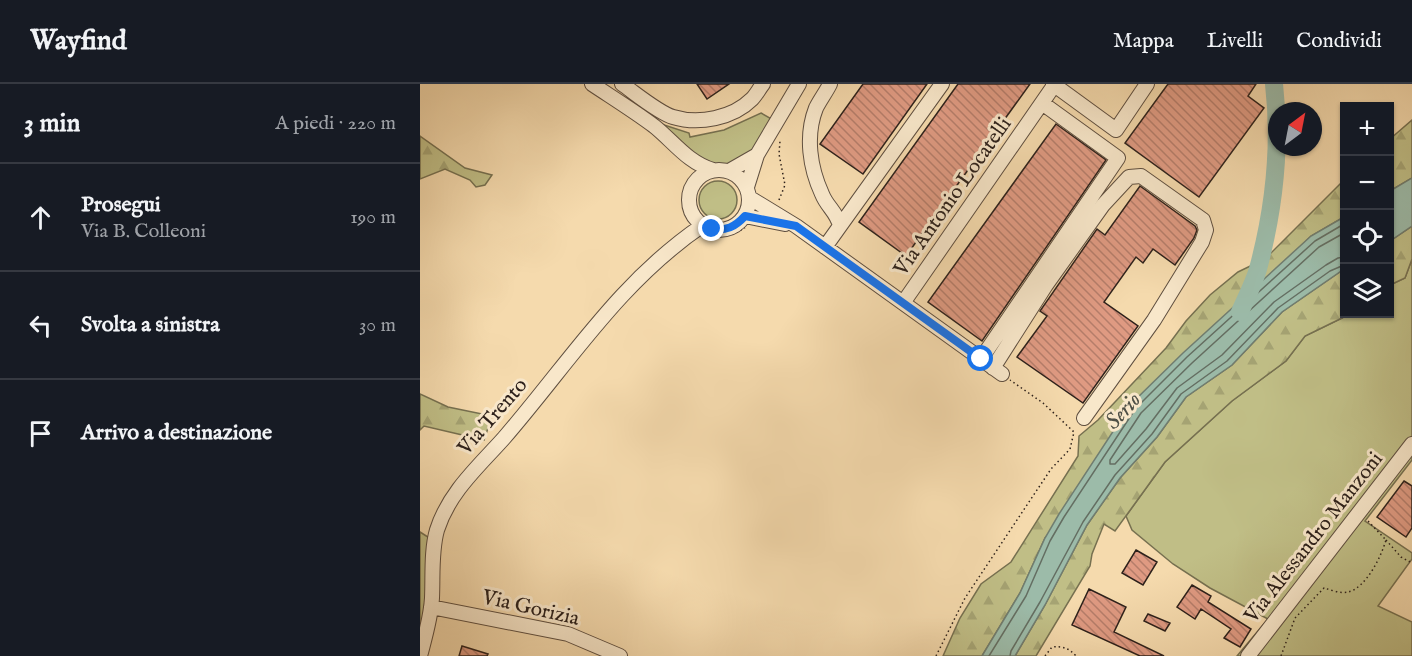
<!DOCTYPE html>
<html lang="it">
<head>
<meta charset="utf-8">
<style>
	:root { --surface:#171b24; --page:#242831; --text:#f1f3f6; --muted:#9ea1a6; --line:#363941 }
	body { margin:0; font-family:"IM FELL English",serif; background:var(--page); color:var(--text) }
	.controls { position:absolute; right:18px; top:18px; display:grid; overflow:hidden; border-radius:0px; box-shadow:0 2px 4px #0004 }
	.controls button { width:54px; height:54px; display:grid; place-items:center; padding:0; border:0; border-bottom:2px solid var(--line); background:var(--surface); color:var(--text); font:30px sans-serif }
	.compass { position:absolute; left:848px; top:18px; width:54px; height:54px; border-radius:50%; background:var(--surface); box-shadow:0 2px 4px #0004; rotate:32deg }
	.stop { position:absolute; width:18px; height:18px; margin:-14px; border:4px solid #1a73e8; border-radius:50%; background:#fff }
	.stop.end { background:#1a73e8; border-color:#fff; box-shadow:0 2px 6px #0008 }
	.list { margin:0; padding:0; list-style:none }
	h2 { display:flex; justify-content:space-between; align-items:center; height:78px; margin:0; padding:0 24px; font-size:26px }
	h2 small { font-size:20px; font-weight:400; color:var(--muted) }
	.list li { display:grid; grid-template-columns:39px 1fr auto; gap:18px; align-items:center; box-sizing:border-box; height:108px; padding:0 24px; border-top:2px solid var(--line) }
	.list b { display:block; font-size:22px; white-space:nowrap }
	.list p { margin:0; font-size:20px; white-space:nowrap; color:var(--muted) }
	.list em { font-size:20px; font-style:normal; color:var(--muted) }
	.icon { flex:none; width:33px; height:33px; fill:none; stroke:currentColor; stroke-width:2; stroke-linecap:round; stroke-linejoin:round }
	.map { position:relative; flex:none; width:992px; height:572px; overflow:hidden }
	header { display:flex; align-items:center; gap:36px; box-sizing:border-box; height:84px; padding:0 30px; background:var(--surface); border-bottom:2px solid var(--line) }
	header strong { font-size:28px }
	nav { display:flex; gap:33px; margin-inline-start:auto; font-size:21px }
	main { display:flex }
	aside { flex:1; background:var(--surface) }
	.map>svg:first-child { display:block }
	.green { fill:#c0be86; stroke:#767050; stroke-width:1.5 }
	.forest { fill:url(#forest-firs); stroke:#767050; stroke-width:1.5 }
	.water { fill:#9cbba9; stroke:#707d70; stroke-width:1.5 }
	.lines { fill:none; stroke-linecap:round; stroke-linejoin:round }
	.shore { stroke:#646e62; stroke-width:1.5 }
	.river { stroke:#9cbba9; stroke-width:18 }
	.building { fill:url(#building-back-hatch); stroke:#2d211b; stroke-width:1.5 }
	.minor-casing { stroke:#5f4f40; stroke-width:16 }
	.path { stroke:#2d211b; stroke-width:1.5; stroke-dasharray:1.5 3; stroke-linecap:butt }
	.minor { stroke:#f8e7ca; stroke-width:14 }
	.route { stroke:#1a73e8; stroke-width:8 }
	.labels { text-anchor:middle; stroke-width:6; stroke-linejoin:round; paint-order:stroke }
	.street-label { font-size:21px; fill:#2d211b; stroke:#f8e7ca }
	.water-label { font-size:22px; font-style:italic; fill:#4e4f46; stroke:#f8e7ca }
</style>
</head>
<body>
<header>
<strong>Wayfind</strong>
<nav><a>Mappa</a><a>Livelli</a><a>Condividi</a></nav>
</header>
<main>
<aside>
<h2>3 min<small>A piedi · 220 m</small></h2>
<ul class="list">
<li><svg class="icon" aria-label="ahead" viewBox="0 0 24 24"><path d="M12 20V5M6 11l6-6 6 6"/></svg><div><b>Prosegui</b><p>Via B. Colleoni</p></div><em>190 m</em></li>
<li><svg class="icon" aria-label="left" viewBox="0 0 24 24"><path d="M17 20v-9H6M10 6l-5 5 5 5"/></svg><div><b>Svolta a sinistra</b></div><em>30 m</em></li>
<li><svg class="icon" aria-label="arrive" viewBox="0 0 24 24"><path d="M6 21V4h12l-3 4 3 4H6"/></svg><div><b>Arrivo a destinazione</b></div></li>
</ul>
</aside>
<div class="map">
<svg width="992" height="572" viewBox="0 0 992 572">
	<defs>
		<pattern id="forest-firs" width="22" height="20" patternUnits="userSpaceOnUse" patternTransform="scale(1.5)"><rect width="22" height="20" fill="#c0be86"/><path d="M5 1l3.5 6h-7zM16 11l3.5 6h-7z" fill="#a5a373"/></pattern>
		<pattern id="building-back-hatch" width="6" height="6" patternUnits="userSpaceOnUse" patternTransform="scale(1.5)"><rect width="6" height="6" fill="#df9a82"/><path d="M-1 5l2 2M0 0l6 6M5-1l2 2" fill="none" stroke="#b57d6a"/></pattern>
	</defs>
	<rect width="100%" height="100%" fill="#f5daad"/>
	<filter id="stains"><feTurbulence type="fractalNoise" baseFrequency=".00333" numOctaves="4"/><feColorMatrix values="0 0 0 0 .2 0 0 0 0 .09 0 0 0 0 .02 0 0 0 .5 -.17"/></filter>
	<radialGradient id="worn" r=".72"><stop offset=".6" stop-color="#630" stop-opacity="0"/><stop offset="1" stop-color="#630" stop-opacity=".3"/></radialGradient>
	<!-- green -->
	<path class="green" d="M341,29L355,37C335,65 324,82 287,84L238,39L269,49L270,53L304,46Z
		M279 116a19 19 0 1 1 38 0a19 19 0 1 1-38 0Z
		M992,175V376L945,437L992,469V475L958,522L992,538V572H817L848,535L790,504L753,480L712,446L706,432L745,378L812,317L866,277L885,252L922,234L928,230H970V201L985,194Z
		M0,448L11,455L8,524L0,565Z"/>
	<!-- forest -->
	<path class="forest" d="M992,36V94L970,107V55Z
		M0,52L45,84L72,91L65,101L56,103L50,96L25,85L0,95Z
		M924,96V133L891,152L852,190L625,454L600,509L562,572H523L540,534L561,500L591,478L658,372L659,352L678,336L746,264L766,237L790,211L818,188L845,175Z
		M992,142V175L985,194L970,201V157Z
		M924,185V230H928L922,234L885,252L866,277L812,317L745,378L695,447L684,440L672,470L670,482L616,572H595L625,521L667,441L700,394L737,353L766,313L812,281L862,228Z
		M0,310L28,323L72,332L64,356L4,342L0,346Z"/>
	<!-- water -->
	<path class="water" d="M992,94V142L970,157V107Z
		M924,133V185L862,228L812,281L766,313L737,353L700,394L667,441L625,521L595,572H562L600,509L625,454L639,430L711,320L763,269L891,152Z"/>
	<g class="lines">
		<!-- shore -->
		<path class="shore" d="M924,149L899,163L772,279L721,329L690,376V380H695L726,345L757,304L802,271L854,218L906,181L918,174L924,173
			M569,572L606,512L630,457L644,433L716,324L767,273L895,157L924,140
			M590,572L591,567L620,518L663,438L695,391L732,350L761,310L807,277L858,224L910,187L924,181"/>
		<!-- river -->
		<path class="river" d="M820,228C826,214 834,199 838,185C854,125 861,61 854,0"/>
	</g>
	<!-- building -->
	<path class="building" d="M277,0H309L287,15Z
		M443,0H507L443,90L400,60Z
		M538,0H610L486,172L439,138Z
		M748,0H836L828,12L844,24L779,113L705,59Z
		M636,40L686,76L562,257L508,218Z
		M720,102L775,142L777,146L774,154L755,181L733,165L723,179L716,173L684,218L718,242L663,319L597,273L627,232L620,227L677,145L685,151Z
		M984,397L992,402V444L986,453L957,433Z
		M716,466L737,478L723,501L702,489Z
		M772,501L791,512L788,518L831,545L820,563L804,554L811,545L781,525L775,535L757,523Z
		M669,505L706,523L694,548L744,572H720L652,541Z
		M728,530L750,539L745,547L724,537Z
		M42,562L68,570L67,572H39Z"/>
	<g class="lines">
		<defs>
			<path id="minor" d="M172,0C193,14 214,27 234,42C253,57 268,79 293,86
				M202,0C215,9 239,29 253,33C279,41 313,34 332,15C336,11 339,5 343,0
				M633,0L696,46L727,0
				M269 116a30 30 0 1 1 60 0a30 30 0 1 1-60 0Z
				M309,87L337,71
				M327,103L337,71L379,0
				M330,114L376,142L582,290
				M325,132L365,140
				M420,142L522,0
				M405,163L420,142C417,128 407,123 402,110C390,84 385,52 396,24C400,16 406,8 410,0
				M483,219L635,0
				M561,275L698,74L622,19
				M573,284L626,201L683,121L709,93L721,92L783,136L786,146L782,158L734,236L664,334
				M11,523L148,550L200,572
				M0,572C5,553 11,533 12,514C13,491 11,467 17,446C29,408 59,382 84,354C149,279 199,198 283,141
				M828,572L992,360"/>
		</defs>
		<!-- minor casing -->
		<use href="#minor" class="minor-casing"/>
		<!-- path -->
		<path class="path" d="M359,116L365,101L359,70L360,57
			M290,150L310,151L325,144
			M966,456L981,473L992,479
			M516,572L545,514L631,385L650,365L654,348L623,319L590,296
			M625,572L632,563C642,562 649,564 656,572
			M861,572L875,534L904,504C911,506 921,510 928,508C946,504 961,473 966,456L948,437"/>
		<!-- minor -->
		<use href="#minor" class="minor"/>
	</g>
	<g class="lines">
		<!-- route -->
		<path class="route" d="M292,145C306,147 315,143 325,132L376,142L561,275"/>
	</g>
	<g class="labels">
		<!-- street labels -->
		<g class="street-label">
			<text transform="translate(532 112) rotate(-55)" y="7">Via Antonio Locatelli</text>
			<text transform="translate(72 332) rotate(-49)" y="7">Via Trento</text>
			<text transform="translate(893 453) rotate(-52)" y="7">Via Alessandro Manzoni</text>
			<text transform="translate(111 523) rotate(13)" y="7">Via Gorizia</text>
		</g>
		<!-- water labels -->
		<g class="water-label">
			<text transform="translate(702 326) rotate(-48)" y="8">Serio</text>
		</g>
	</g>
	<rect width="100%" height="100%" filter="url(#stains)"/>
	<rect width="100%" height="100%" fill="url(#worn)"/>
</svg>
<div class="controls">
<button>+</button>
<button>−</button>
<button><svg class="icon" aria-label="locate" viewBox="0 0 24 24"><circle cx="12" cy="12" r="6"/><path d="M12 2v4M12 18v4M2 12h4M18 12h4"/></svg></button>
<button><svg class="icon" aria-label="layers" viewBox="0 0 24 24"><path d="M12 4l9 5-9 5-9-5zM3 14l9 5 9-5"/></svg></button>
</div>
<svg class="compass" viewBox="-18 -18 36 36"><path d="M0-13l5 13h-10z" fill="#e53935"/><path d="M0 13l5-13h-10z" fill="#9ea1a6"/></svg>
<div class="stop" style="left:561px;top:275px"></div>
<div class="stop end" style="left:292px;top:145px"></div>
</div>
</main>
</body>
</html>
